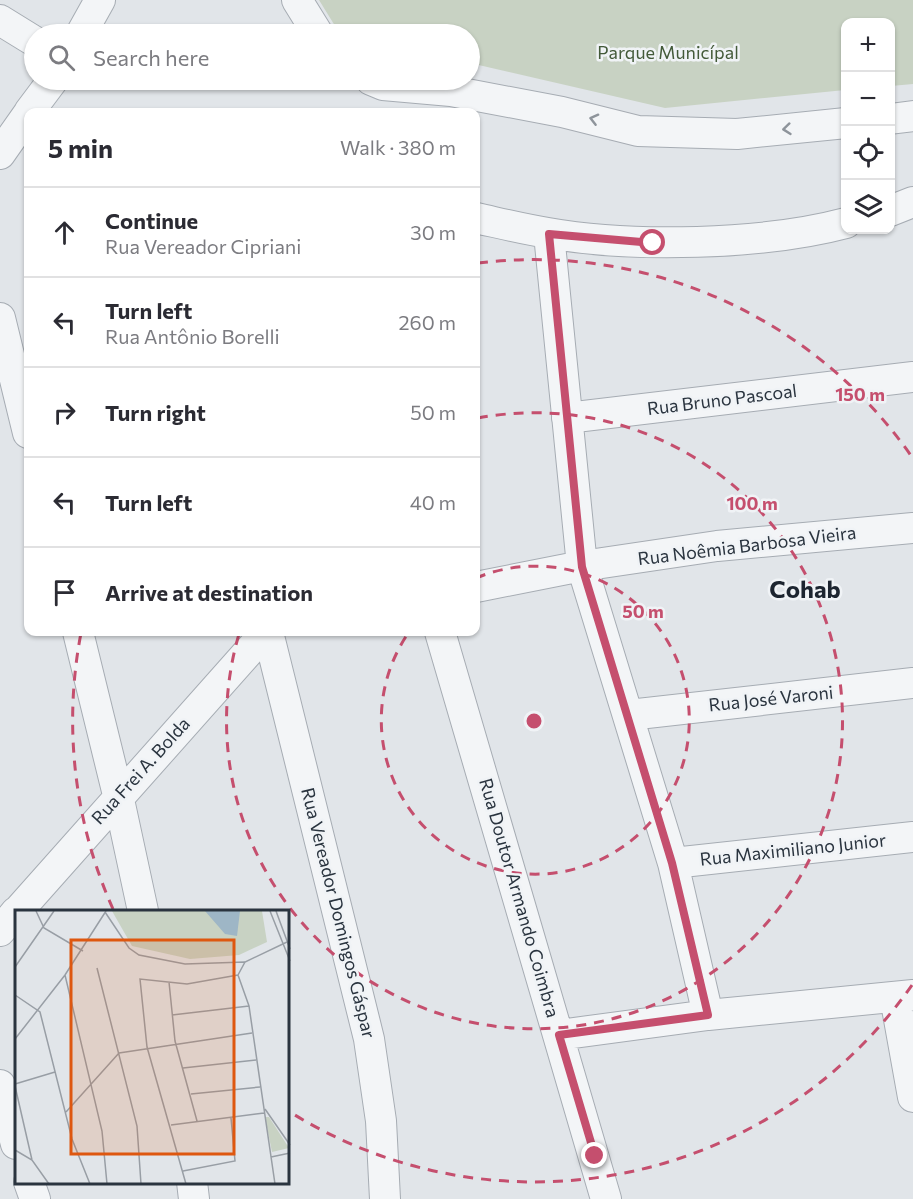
<!DOCTYPE html>
<html lang="en">
<head>
<meta charset="utf-8">
<style>
	:root { --surface:#fff; --page:#f2f2f3; --text:#2b2b33; --muted:#7c7c81; --line:#e1e1e2 }
	body { margin:0; font-family:Commissioner,sans-serif; background:var(--page); color:var(--text) }
	.controls { position:absolute; right:18px; top:18px; display:grid; overflow:hidden; border-radius:12px; box-shadow:0 2px 4px #0004 }
	.controls button { width:54px; height:54px; display:grid; place-items:center; padding:0; border:0; border-bottom:2px solid var(--line); background:var(--surface); color:var(--text); font:30px sans-serif }
	.stop { position:absolute; width:18px; height:18px; margin:-14px; border:4px solid #c54f6e; border-radius:50%; background:#fff }
	.stop.end { background:#c54f6e; border-color:#fff; box-shadow:0 2px 6px #0008 }
	.list { margin:0; padding:0; list-style:none }
	h2 { display:flex; justify-content:space-between; align-items:center; height:78px; margin:0; padding:0 24px; font-size:26px }
	h2 small { font-size:20px; font-weight:400; color:var(--muted) }
	.list li { display:grid; grid-template-columns:39px 1fr auto; gap:18px; align-items:center; box-sizing:border-box; height:90px; padding:0 24px; border-top:2px solid var(--line) }
	.list b { display:block; font-size:22px; white-space:nowrap }
	.list p { margin:0; font-size:20px; white-space:nowrap; color:var(--muted) }
	.list em { font-size:20px; font-style:normal; color:var(--muted) }
	.icon { flex:none; width:33px; height:33px; fill:none; stroke:currentColor; stroke-width:2; stroke-linecap:round; stroke-linejoin:round }
	.map { position:relative; flex:none; width:913px; height:1199px; overflow:hidden }
	.search { position:absolute; background:var(--surface); box-shadow:0 2px 4px #0004; left:24px; top:24px; width:456px; height:66px; display:flex; align-items:center; gap:15px; box-sizing:border-box; padding:0 21px; border-radius:33px; color:var(--muted); font-size:22px }
	.panel { position:absolute; background:var(--surface); box-shadow:0 2px 4px #0004; left:24px; top:108px; width:456px; height:528px; border-radius:12px }
	.map>svg:first-child { display:block }
	.green { fill:#c8d2c3 }
	.lines { fill:none; stroke-linecap:round; stroke-linejoin:round }
	.minor-casing { stroke:#a6acb3; stroke-width:32 }
	.minor { stroke:#f3f5f7; stroke-width:30 }
	.oneway { stroke:#8e949b }
	.route { stroke:#c54f6e; stroke-width:8 }
	.ring { fill:none; stroke:#c54f6e; stroke-width:3; stroke-dasharray:10 8 }
	.labels { text-anchor:middle; stroke-width:5; stroke-linejoin:round; paint-order:stroke }
	.park-label { font-size:18px; fill:#435a39; stroke:#f0f3f6 }
	.street-label { font-size:18px; fill:#2a343f; stroke:#f0f3f6 }
	.district-label { font-size:24px; font-weight:bold; fill:#1d2530; stroke:#f0f3f6 }
	.inset-road { fill:none; stroke:#989ea5; stroke-width:1.5 }
	.view { fill:#de570f; fill-opacity:0.15; stroke:#de570f; stroke-width:3 }
	.inset-edge { fill:none; stroke:#2a343f; stroke-width:3 }
	.centre { fill:#c54f6e; stroke:#f0f3f6; stroke-width:3 }
	.ring-label { font-size:18px; text-anchor:middle; font-weight:bold; fill:#c54f6e; stroke:#f0f3f6; stroke-width:5; stroke-linejoin:round; paint-order:stroke }
</style>
</head>
<body>
<div class="map">
<svg width="913" height="1199" viewBox="0 0 913 1199">
	<rect width="100%" height="100%" fill="#e1e5e9"/>
	<!-- green -->
	<path class="green" d="M319,0H913V84L891,86L890,22H846L845,90L665,108L470,63V34H340Z"/>
	<g class="lines">
		<defs>
			<path id="minor" d="M297,0L318,34
				M0,20L34,41
				M81,34L100,0
				M371,80L383,85L451,91L562,112L638,131L737,134L846,123
				M29,112L53,80
				M890,119L913,116
				M0,154L28,114
				M890,211L913,202
				M476,218C499,223 523,229 548,233C632,248 763,245 846,223
				M549,234L582,566L673,863L708,1015
				M0,318L28,433
				M567,418L913,377
				M476,587L582,566L717,546L913,528
				M78,632L118,795L143,911
				M268,632L369,1039L381,1121L385,1199
				M440,632L606,1199
				M629,715L913,683
				M673,863L913,837
				M18,911L266,632
				M0,931L16,912
				M895,997L913,1097
				M559,1035L708,1015L913,995
				M0,1085L16,1144
				M29,1182L35,1199
				M192,1182L194,1199"/>
		</defs>
		<!-- minor casing -->
		<use href="#minor" class="minor-casing"/>
		<!-- minor -->
		<use href="#minor" class="minor"/>
	</g>
	<!-- one-way arrows -->
	<defs><path id="oneway-chevron" d="M-2-3.5L2.5 0L-2 3.5" fill="none" stroke-width="1.6" stroke-linecap="round" stroke-linejoin="round" transform="scale(1.5)"/></defs>
	<g class="oneway">
		<use href="#oneway-chevron" transform="translate(594 119) rotate(-166)"/>
		<use href="#oneway-chevron" transform="translate(787 129) rotate(174)"/>
	</g>
	<g class="lines">
		<!-- route -->
		<path class="route" d="M595,1156L559,1035L708,1015L672,863L582,567L549,234L653,243"/>
	</g>
	<!-- distance rings -->
	<g class="ring">
		<path d="M476 578A154 154 0 1 1 409 632"/>
		<path d="M478 418A308 308 0 1 1 239 634"/>
		<path d="M912 985A461 461 0 0 1 290 1112M113 909A461 461 0 0 1 81 633M478 263A461 461 0 0 1 912 457"/>
	</g>
	<g class="labels">
		<!-- park labels -->
		<g class="park-label">
			<text x="668" y="59">Parque Municípal</text>
		</g>
		<!-- street labels -->
		<g class="street-label">
			<text transform="translate(722 400) rotate(-7)" y="6">Rua Bruno Pascoal</text>
			<text transform="translate(747 546) rotate(-7)" y="6">Rua Noêmia Barbosa Vieira</text>
			<text transform="translate(771 699) rotate(-6)" y="6">Rua José Varoni</text>
			<text transform="translate(141 771) rotate(-48)" y="6">Rua Frei A. Bolda</text>
			<text transform="translate(793 850) rotate(-6)" y="6">Rua Maximiliano Junior</text>
			<text transform="translate(519 898) rotate(74)" y="6">Rua Doutor Armando Coimbra</text>
			<text transform="translate(338 913) rotate(76)" y="6">Rua Vereador Domingos Gáspar</text>
		</g>
		<!-- district labels -->
		<g class="district-label">
			<text x="805" y="598">Cohab</text>
		</g>
	</g>
	<!-- overview -->
	<g transform="translate(15 910)">
		<rect width="274" height="274" fill="#e1e5e9"/>
		<path d="M97,1H247L252,32L224,45L175,49L117,36ZM250,207H254L274,238L257,242Z" fill="#c8d2c3"/>
		<path d="M190,1H225L222,26L210,24Z" fill="#9eb6c6"/>
		<path class="inset-road" d="M21,1L29,18L68,41M255,1L275,51M261,1L275,39M90,2L114,38L124,45L170,54L230,52M0,57L39,1M82,58L122,216L126,274M50,65L87,221L92,274M223,65L234,96L260,274M223,65L230,52L272,32M154,72L160,131L182,211M0,85L25,102L57,229L75,274M157,105L234,96M0,129L50,65L91,1M104,143L237,123M168,158L241,150M0,174L40,162M0,176L17,250M176,184L245,177M250,199L275,235M51,202L104,143M156,215L249,203M0,240L17,250L34,274M256,247L275,243M168,261L220,251L216,208M171,274L132,137L125,69L172,74L223,65"/>
		<path class="view" d="M56,30H219V244H56Z"/>
		<rect width="274" height="274" class="inset-edge"/>
	</g>
	<circle cx="534" cy="721" r="9" class="centre"/>
	<g class="ring-label">
		<text x="860" y="401">150 m</text>
		<text x="752" y="510">100 m</text>
		<text x="643" y="618">50 m</text>
	</g>
</svg>
<div class="controls">
<button>+</button>
<button>−</button>
<button><svg class="icon" aria-label="locate" viewBox="0 0 24 24"><circle cx="12" cy="12" r="6"/><path d="M12 2v4M12 18v4M2 12h4M18 12h4"/></svg></button>
<button><svg class="icon" aria-label="layers" viewBox="0 0 24 24"><path d="M12 4l9 5-9 5-9-5zM3 14l9 5 9-5"/></svg></button>
</div>
<div class="stop" style="left:653px;top:243px"></div>
<div class="stop end" style="left:595px;top:1156px"></div>
<div class="search"><svg class="icon" aria-label="search" viewBox="0 0 24 24"><circle cx="10" cy="10" r="6"/><path d="M15 15l6 6"/></svg>Search here</div>
<section class="panel">
<h2>5 min<small>Walk · 380 m</small></h2>
<ul class="list">
<li><svg class="icon" aria-label="ahead" viewBox="0 0 24 24"><path d="M12 20V5M6 11l6-6 6 6"/></svg><div><b>Continue</b><p>Rua Vereador Cipriani</p></div><em>30 m</em></li>
<li><svg class="icon" aria-label="left" viewBox="0 0 24 24"><path d="M17 20v-9H6M10 6l-5 5 5 5"/></svg><div><b>Turn left</b><p>Rua Antônio Borelli</p></div><em>260 m</em></li>
<li><svg class="icon" aria-label="right" viewBox="0 0 24 24"><path d="M7 20v-9h11M14 6l5 5-5 5"/></svg><div><b>Turn right</b></div><em>50 m</em></li>
<li><svg class="icon" aria-label="left" viewBox="0 0 24 24"><path d="M17 20v-9H6M10 6l-5 5 5 5"/></svg><div><b>Turn left</b></div><em>40 m</em></li>
<li><svg class="icon" aria-label="arrive" viewBox="0 0 24 24"><path d="M6 21V4h12l-3 4 3 4H6"/></svg><div><b>Arrive at destination</b></div></li>
</ul>
</section>
</div>
</body>
</html>
